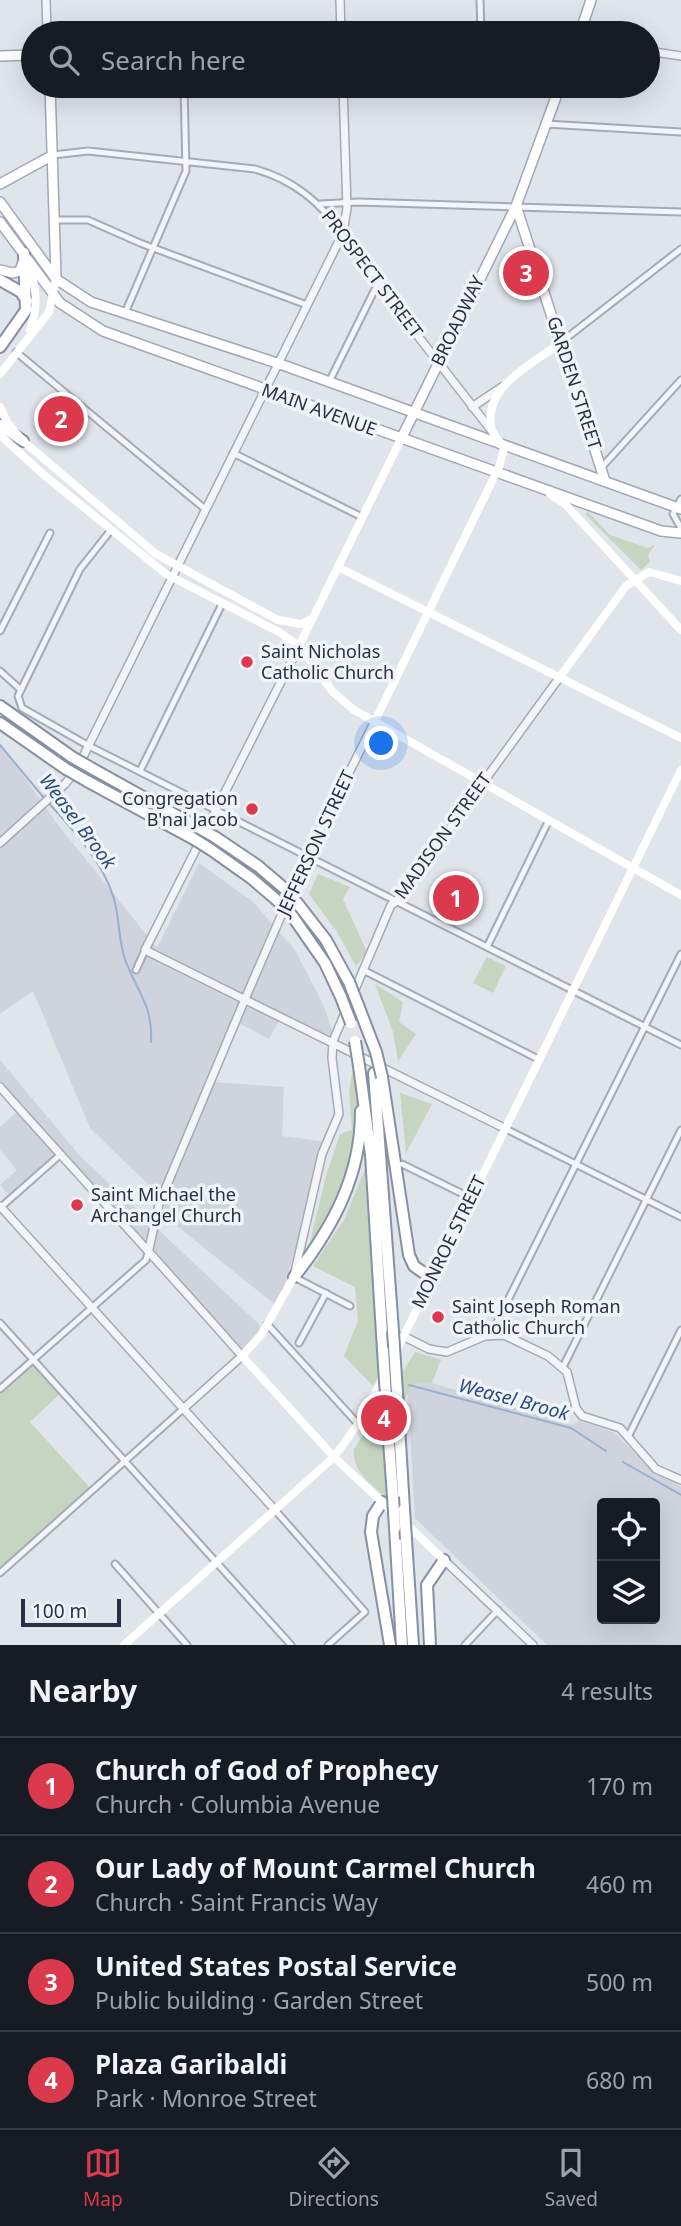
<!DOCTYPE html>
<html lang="en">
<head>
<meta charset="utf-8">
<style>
	:root { --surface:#171b24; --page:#242831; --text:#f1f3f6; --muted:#9ea1a6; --line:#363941; --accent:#db3a4c }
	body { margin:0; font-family:"Noto Sans",sans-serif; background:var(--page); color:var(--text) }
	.controls { position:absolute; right:21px; bottom:21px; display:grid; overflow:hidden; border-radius:7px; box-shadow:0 7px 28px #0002 }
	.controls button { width:63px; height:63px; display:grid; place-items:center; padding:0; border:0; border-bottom:2px solid var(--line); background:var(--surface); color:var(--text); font:35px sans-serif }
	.scale { position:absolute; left:21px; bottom:18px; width:100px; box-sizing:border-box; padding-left:7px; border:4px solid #273044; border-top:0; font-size:19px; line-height:24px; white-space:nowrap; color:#273044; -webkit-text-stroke:5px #f0f3f8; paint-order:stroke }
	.you { position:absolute; left:382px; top:744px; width:24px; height:24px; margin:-18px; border:5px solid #fff; border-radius:50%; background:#1a73e8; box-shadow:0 0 0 10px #1a73e833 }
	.badge { display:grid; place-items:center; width:46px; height:46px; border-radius:50%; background:var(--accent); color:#fff; font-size:23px; font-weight:700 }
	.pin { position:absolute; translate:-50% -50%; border:4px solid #fff; box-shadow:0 2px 7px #0006 }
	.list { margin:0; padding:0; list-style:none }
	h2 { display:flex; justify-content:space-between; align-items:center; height:91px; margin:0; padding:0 28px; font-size:30px }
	h2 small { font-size:23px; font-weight:400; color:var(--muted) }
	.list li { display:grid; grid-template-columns:46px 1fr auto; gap:21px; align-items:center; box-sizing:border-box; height:98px; padding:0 28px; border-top:2px solid var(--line) }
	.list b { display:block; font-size:26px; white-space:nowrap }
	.list p { margin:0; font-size:23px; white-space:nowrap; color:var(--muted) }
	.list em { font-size:23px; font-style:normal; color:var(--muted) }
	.icon { flex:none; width:38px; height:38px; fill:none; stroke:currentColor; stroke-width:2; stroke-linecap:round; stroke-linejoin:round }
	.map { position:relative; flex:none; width:681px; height:1645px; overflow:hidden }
	.search { position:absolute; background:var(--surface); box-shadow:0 7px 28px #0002; left:21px; right:21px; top:21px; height:77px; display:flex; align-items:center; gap:18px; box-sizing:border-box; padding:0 24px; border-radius:38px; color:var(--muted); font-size:26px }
	.sheet { height:483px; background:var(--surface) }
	nav { display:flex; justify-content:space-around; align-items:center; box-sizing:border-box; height:98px; border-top:2px solid var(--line); background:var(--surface); font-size:19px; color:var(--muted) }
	nav a { display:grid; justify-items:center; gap:4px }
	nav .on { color:var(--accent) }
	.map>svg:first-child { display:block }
	.built { fill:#ced3dd; fill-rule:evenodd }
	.green { fill:#c5d5c1 }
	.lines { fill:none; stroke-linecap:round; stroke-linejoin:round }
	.stream { stroke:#98b0ce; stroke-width:2 }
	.minor-casing { stroke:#a5aab6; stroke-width:9 }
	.tertiary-casing { stroke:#a5aab6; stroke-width:10 }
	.primary-casing { stroke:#9fa7b8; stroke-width:12 }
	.motorway-casing { stroke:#8690a3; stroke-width:14 }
	.minor { stroke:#f4f5f8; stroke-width:5 }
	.tertiary { stroke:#f4f5f8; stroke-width:7 }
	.secondary { stroke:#fff; stroke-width:8 }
	.primary { stroke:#fff; stroke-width:9 }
	.motorway { stroke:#fff; stroke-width:10 }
	.motorway-bridge-casing { stroke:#8690a3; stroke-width:14; stroke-linecap:butt }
	.motorway-bridge { stroke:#fff; stroke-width:10 }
	.poi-dot { fill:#db3a4c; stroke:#f0f3f8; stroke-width:2.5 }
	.labels { text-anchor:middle; stroke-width:7; stroke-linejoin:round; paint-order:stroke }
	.street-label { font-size:18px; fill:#273044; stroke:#f0f3f8 }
	.poi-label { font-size:18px; fill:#273044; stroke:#f0f3f8; text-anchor:start }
	.water-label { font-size:19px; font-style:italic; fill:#2d4d7c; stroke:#f0f3f8 }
</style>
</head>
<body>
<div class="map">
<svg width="681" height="1645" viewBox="0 0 681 1645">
	<rect width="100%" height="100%" fill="#e0e4eb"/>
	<!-- built -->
	<path class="built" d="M0,743L59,826L157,948L199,863L252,901L295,950L323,1004L337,1045L281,1018L269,1039L235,1021L210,1082L284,1087L282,1136L327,1142L278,1307L157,1210L161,1197L90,1128L33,991L0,1014Z
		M0,1060L80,1156L264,1329L242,1358L60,1155L11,1197L0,1185L17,1170L0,1150V1127L20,1109L0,1087Z
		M413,1383H432L572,1425L579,1421L614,1432L647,1466L681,1487V1645H547L415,1518L408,1392ZM602,1503H655V1619H602Z"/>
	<!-- green -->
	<path class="green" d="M588,512L610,535L648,548L655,545L648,555L650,562L641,570L585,514Z
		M318,874L350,887L343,899L367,952L356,966L337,932L309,894Z
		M487,957L506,966L493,993L473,983Z
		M375,984L403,1002L399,1022L416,1034L398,1061L393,1032Z
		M353,1068C363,1104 360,1151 347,1187C338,1211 319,1236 306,1258L326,1176L340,1134L352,1130L349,1092Z
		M400,1093L432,1104L406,1153Z
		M365,1169L379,1375L373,1386L344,1356L358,1321L355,1287L313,1266L344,1220Z
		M415,1352L441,1360L432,1383H413L386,1436L388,1499C373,1485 351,1472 354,1449Z
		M32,1360L61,1393L30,1422L92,1490L0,1572V1388Z"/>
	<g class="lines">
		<!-- stream -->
		<path class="stream" d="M0,745L44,798
			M48,802C73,831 103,861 114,899C120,919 118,942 126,962C138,993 153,1006 151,1042
			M409,1385L571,1428L606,1451
			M623,1462L681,1495"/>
		<defs>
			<path id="minor" d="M480,0L481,33
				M546,124L681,132
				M53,155L88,151L255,169C294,180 318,201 343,233
				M320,204L358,202L681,212
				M56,220H88L140,243L307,305
				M125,313L186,171L184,86
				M560,343L681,249
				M16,352L205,509
				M329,382L379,281
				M233,453L362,517
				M601,468L681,380
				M681,499L673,514L681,528
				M111,530L80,569L18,696L22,708L89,746L681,1045
				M0,631L50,533
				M0,671L21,690
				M140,771L222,604
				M487,947L548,822
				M136,970L145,950
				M363,970L538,1059
				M504,1128L681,1217
				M402,1164L471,1198
				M0,1208L60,1155
				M294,1277L350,1306
				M0,1323L291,1645
				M267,1324L358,1424
				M491,1334L681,954
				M299,1343L326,1293
				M563,1367L681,1130
				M0,1389L146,1260L149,1249
				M629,1435L681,1330
				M275,1510L365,1612L328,1645
				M115,1564L187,1645
				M0,1573L183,1409
				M465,1645L498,1610"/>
			<path id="tertiary" d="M46,0L47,33
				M340,0L341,33
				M648,51L681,56
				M343,233L355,245L407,322L491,430
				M472,407L502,387
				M299,646L145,950L504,1128
				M0,843L65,784L77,769L343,233L347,208L343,86
				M0,1087C80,1177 162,1265 242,1356L183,1409
				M0,1206L275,1510
				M149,1249L159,1204L245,999L307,856L375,721
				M294,1276L322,1154L339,1114L332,1058L333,1041L391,905L397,901L559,678
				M403,1336L429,1349L447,1352L485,1336L504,1335L548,1356L567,1372L576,1408L582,1416L620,1428L656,1469L681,1480
				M444,1560L533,1645"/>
			<path id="primary" d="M580,33L591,0
				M0,56L33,55
				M50,86L56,277
				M0,184L53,155
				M0,202L56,279L91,302L280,364L681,509
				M516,206L605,481
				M0,222L60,303L103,331L661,531L681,533
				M0,270L13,273L20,271L23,262
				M401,439L516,206L560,86"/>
			<path id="motorway" d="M0,280L21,292L27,301
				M0,347L26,310L24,253
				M0,425L23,441
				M0,706L72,757
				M0,723L66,769
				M93,769L199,828
				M87,781L194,839
				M215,837L258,866L285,889
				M210,849L251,878L279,902
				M298,904L326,940L349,982
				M293,917L325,963L341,997
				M358,1005L376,1052
				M359,1066L371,1155L383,1350
				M374,1073L393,1331
				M382,1077L409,1255L414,1266L431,1278
				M294,1277C333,1227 361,1176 361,1111
				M398,1409L404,1509
				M388,1427L393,1497
				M382,1502L373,1516L371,1532L390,1645
				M395,1528L402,1645
				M406,1539L413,1645
				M430,1645L427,1585L444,1560"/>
		</defs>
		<!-- minor casing -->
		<use href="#minor" class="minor-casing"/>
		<!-- tertiary casing -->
		<use href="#tertiary" class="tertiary-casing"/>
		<!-- primary casing -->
		<use href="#primary" class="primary-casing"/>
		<!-- motorway casing -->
		<use href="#motorway" class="motorway-casing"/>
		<!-- minor -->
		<use href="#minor" class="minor"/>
		<!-- tertiary -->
		<use href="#tertiary" class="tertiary"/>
		<!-- secondary -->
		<path class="secondary" d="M27,262C37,288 39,304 30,330
			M0,374L49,312L56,279
			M0,407L7,422L23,441L156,554L278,620L301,624L313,618
			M0,435L44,475L166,574L279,632L299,646L333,692L354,710L681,895
			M550,494L566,505L681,630
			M338,567L681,738
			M299,646L401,439
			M559,678L626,586L649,572L681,581
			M375,721L499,467L504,449C501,441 492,435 491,426C484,386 533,364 560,343
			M294,1277L261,1335L242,1356L334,1457L395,1514
			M396,1352L681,770
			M405,1523L444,1560
			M124,1645L334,1457L358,1424L384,1377"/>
		<!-- primary -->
		<use href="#primary" class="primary"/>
		<!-- motorway -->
		<use href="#motorway" class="motorway"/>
		<defs>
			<path id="motorway-bridge" d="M72,757L93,769
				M66,769L87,781
				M199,828L215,837
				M194,839L210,849
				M285,889L298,904
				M279,902L293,917
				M349,982L358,1005
				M341,997L351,1023
				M355,1041L359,1066
				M376,1052L382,1077
				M393,1331L398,1409
				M383,1350L388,1427
				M393,1497L395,1528
				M404,1509L406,1539"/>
		</defs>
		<!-- motorway-bridge casing -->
		<use href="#motorway-bridge" class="motorway-bridge-casing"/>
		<!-- motorway-bridge -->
		<use href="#motorway-bridge" class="motorway-bridge"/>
	</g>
	<!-- markers -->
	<g class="poi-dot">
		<circle cx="247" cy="662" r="7"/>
		<circle cx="252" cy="809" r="7"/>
		<circle cx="77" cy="1205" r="7"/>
		<circle cx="438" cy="1317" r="7"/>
	</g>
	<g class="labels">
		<!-- street labels -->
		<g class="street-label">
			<text transform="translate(372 274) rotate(53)" y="6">PROSPECT STREET</text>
			<text transform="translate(458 321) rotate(-64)" y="6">BROADWAY</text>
			<text transform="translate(574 383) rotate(72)" y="6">GARDEN STREET</text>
			<text transform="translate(319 410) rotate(20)" y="6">MAIN AVENUE</text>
			<text transform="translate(443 836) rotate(-54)" y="6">MADISON STREET</text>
			<text transform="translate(316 843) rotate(-65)" y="6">JEFFERSON STREET</text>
			<text transform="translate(449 1242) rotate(-64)" y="6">MONROE STREET</text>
		</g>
		<!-- poi labels -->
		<g class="poi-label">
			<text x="261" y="658">Saint Nicholas<tspan x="261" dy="21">Catholic Church</tspan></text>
			<text x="238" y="805" text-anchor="end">Congregation<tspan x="238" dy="21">B'nai Jacob</tspan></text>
			<text x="91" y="1201">Saint Michael the<tspan x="91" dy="21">Archangel Church</tspan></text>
			<text x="452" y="1313">Saint Joseph Roman<tspan x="452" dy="21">Catholic Church</tspan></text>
		</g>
		<!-- water labels -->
		<g class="water-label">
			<text transform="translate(78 821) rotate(53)" y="7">Weasel Brook</text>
			<text transform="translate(514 1399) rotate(15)" y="7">Weasel Brook</text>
		</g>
	</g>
</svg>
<div class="controls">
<button><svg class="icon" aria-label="locate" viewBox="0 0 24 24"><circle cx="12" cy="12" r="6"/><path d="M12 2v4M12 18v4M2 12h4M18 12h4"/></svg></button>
<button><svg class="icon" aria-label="layers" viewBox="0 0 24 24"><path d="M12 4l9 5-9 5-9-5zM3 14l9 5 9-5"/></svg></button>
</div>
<div class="scale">100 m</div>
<div class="you"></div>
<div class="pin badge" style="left:456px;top:898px">1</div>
<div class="pin badge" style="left:61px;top:419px">2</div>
<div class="pin badge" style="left:526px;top:273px">3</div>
<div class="pin badge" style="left:384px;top:1418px">4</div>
<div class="search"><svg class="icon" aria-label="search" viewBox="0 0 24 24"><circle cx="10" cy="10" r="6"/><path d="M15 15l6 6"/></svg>Search here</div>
</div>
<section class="sheet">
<h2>Nearby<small>4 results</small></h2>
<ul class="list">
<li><span class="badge">1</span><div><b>Church of God of Prophecy</b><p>Church · Columbia Avenue</p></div><em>170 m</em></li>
<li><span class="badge">2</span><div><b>Our Lady of Mount Carmel Church</b><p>Church · Saint Francis Way</p></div><em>460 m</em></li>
<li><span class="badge">3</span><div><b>United States Postal Service</b><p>Public building · Garden Street</p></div><em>500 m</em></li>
<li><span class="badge">4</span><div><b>Plaza Garibaldi</b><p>Park · Monroe Street</p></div><em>680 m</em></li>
</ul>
</section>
<nav>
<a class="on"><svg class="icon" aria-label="map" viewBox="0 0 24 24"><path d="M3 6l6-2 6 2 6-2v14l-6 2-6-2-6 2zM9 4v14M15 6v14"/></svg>Map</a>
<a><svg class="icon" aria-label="directions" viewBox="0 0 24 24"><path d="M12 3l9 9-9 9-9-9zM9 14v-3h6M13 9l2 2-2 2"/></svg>Directions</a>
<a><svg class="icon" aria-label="saved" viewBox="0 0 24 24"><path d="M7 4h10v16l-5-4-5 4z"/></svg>Saved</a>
</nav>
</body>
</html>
